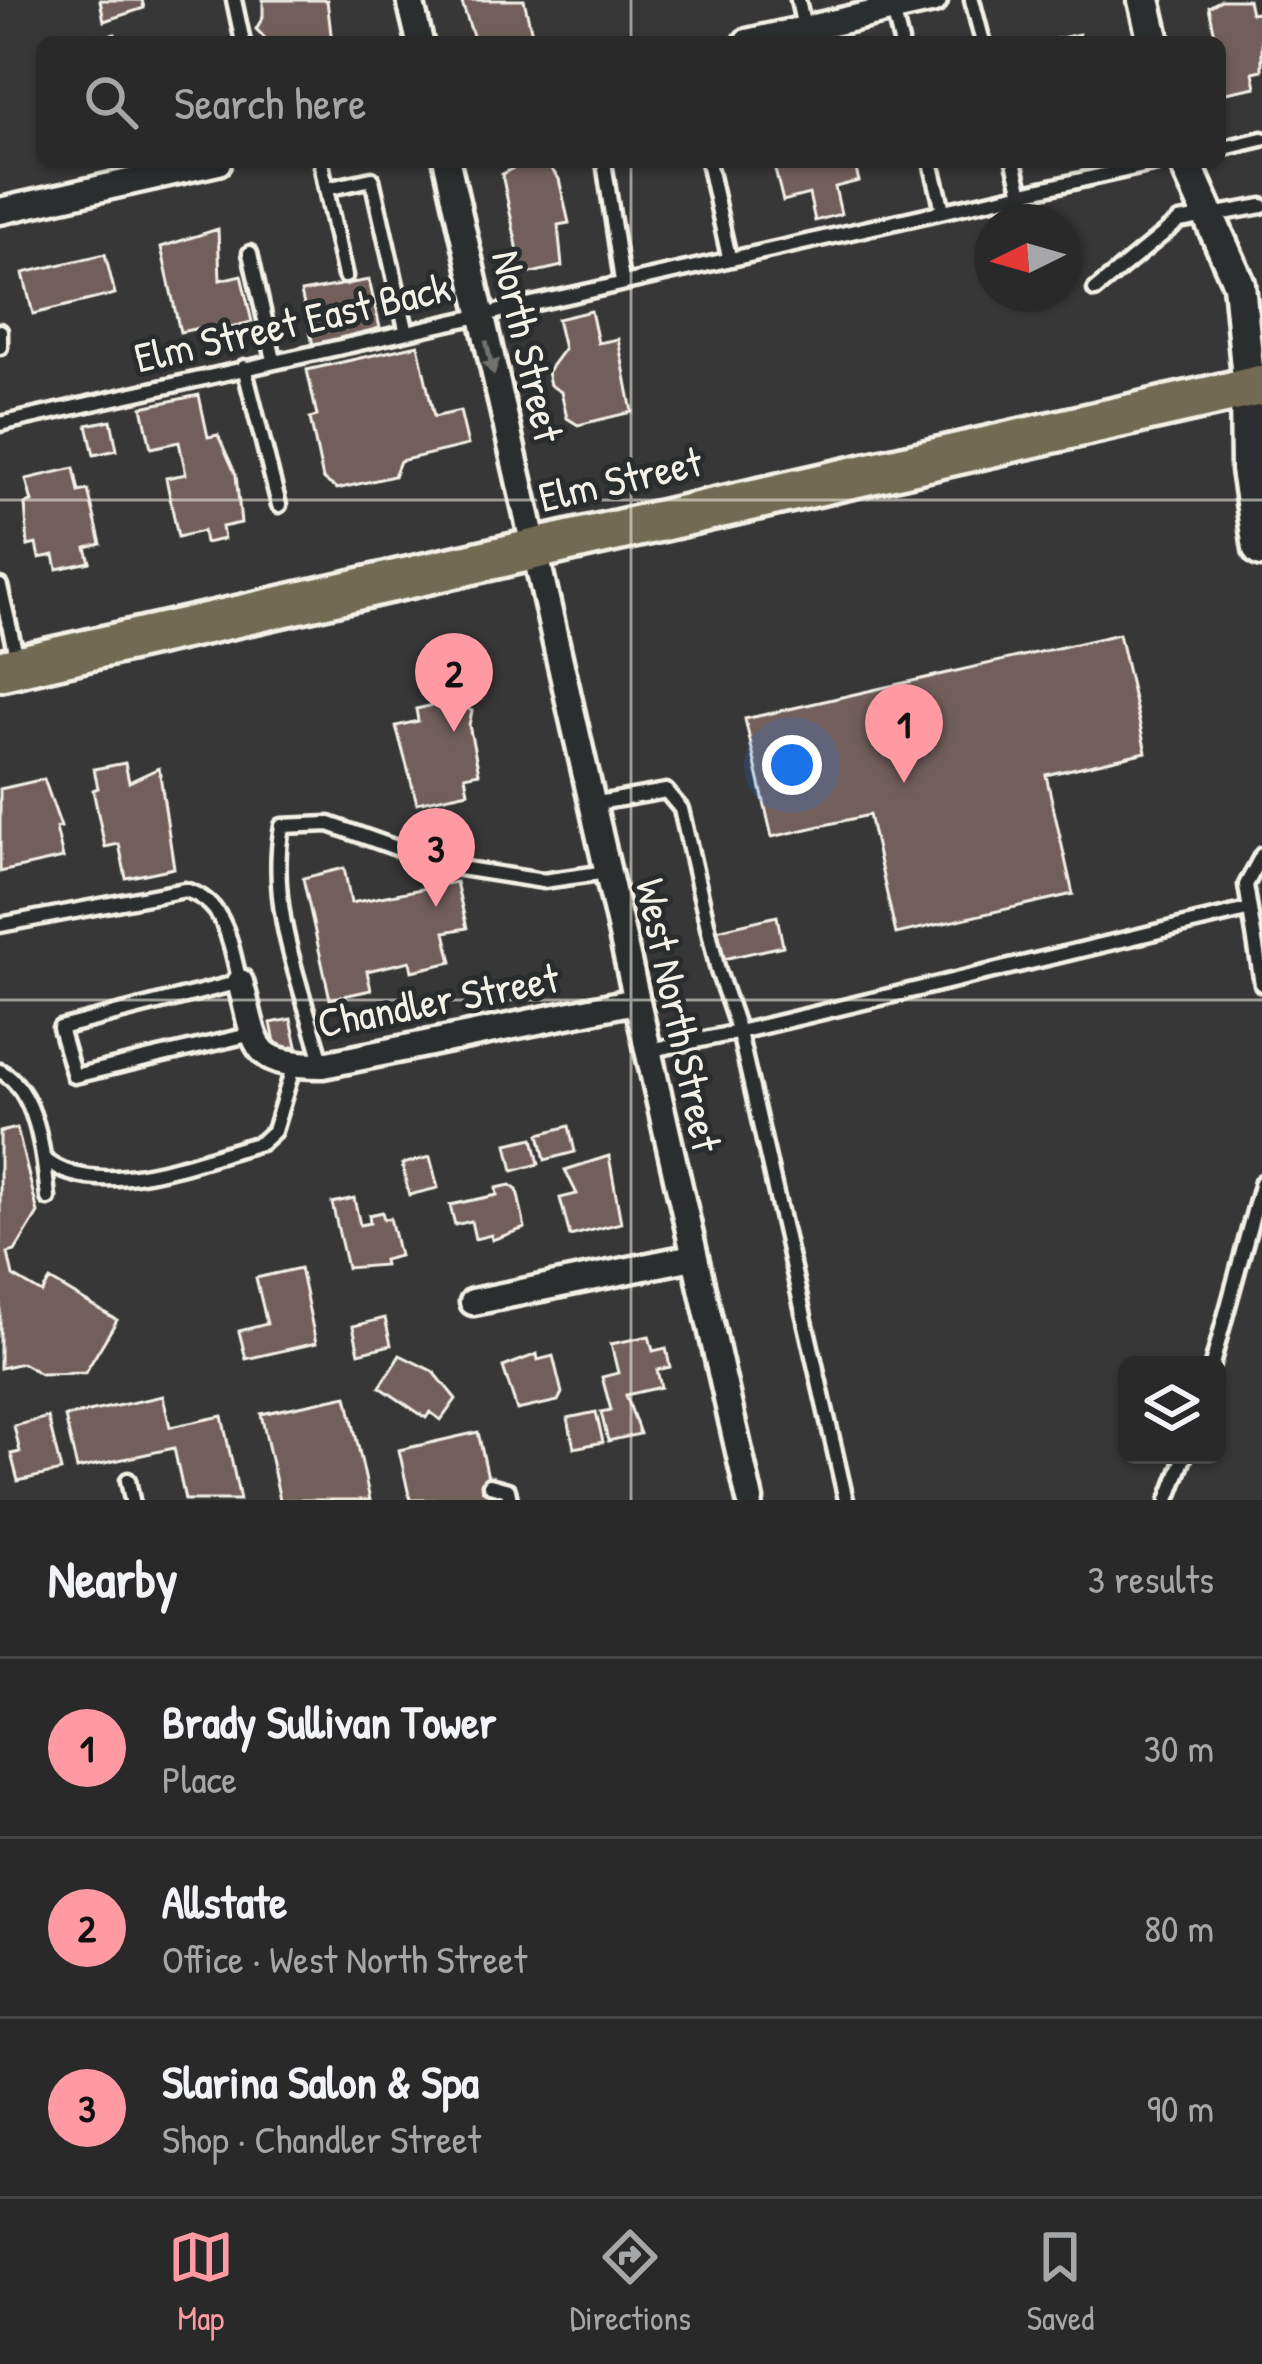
<!DOCTYPE html>
<html lang="en">
<head>
<meta charset="utf-8">
<style>
	:root { --surface:#2a2929; --page:#363535; --text:#f1f3f6; --muted:#a5a6a8; --line:#464546; --accent:#ff9aa2 }
	body { margin:0; font-family:"Patrick Hand",sans-serif; background:var(--page); color:var(--text) }
	.controls { position:absolute; right:36px; bottom:36px; display:grid; overflow:hidden; border-radius:18px; box-shadow:0 3px 9px #0004 }
	.controls button { width:108px; height:108px; display:grid; place-items:center; padding:0; border:0; border-bottom:3px solid var(--line); background:var(--surface); color:var(--text); font:60px sans-serif }
	.compass { position:absolute; left:974px; top:204px; width:108px; height:108px; border-radius:50%; background:var(--surface); box-shadow:0 3px 9px #0004; rotate:265deg }
	.you { position:absolute; left:792px; top:765px; width:42px; height:42px; margin:-30px; border:9px solid #fff; border-radius:50%; background:#1a73e8; box-shadow:0 0 0 18px #1a73e833 }
	.badge { display:grid; place-items:center; width:78px; height:78px; border-radius:50%; background:var(--accent); color:#111; font-size:39px; font-weight:700 }
	.pin { position:absolute; translate:-50% -99px; filter:drop-shadow(0 3px 6px #0008) }
	.pin::after { content:''; position:absolute; top:63px; width:42px; height:36px; background:inherit; clip-path:polygon(0 0,100% 0,50% 100%) }
	.list { margin:0; padding:0; list-style:none }
	h2 { display:flex; justify-content:space-between; align-items:center; height:156px; margin:0; padding:0 48px; font-size:51px }
	h2 small { font-size:39px; font-weight:400; color:var(--muted) }
	.list li { display:grid; grid-template-columns:78px 1fr auto; gap:36px; align-items:center; box-sizing:border-box; height:180px; padding:0 48px; border-top:3px solid var(--line) }
	.list b { display:block; font-size:45px; white-space:nowrap }
	.list p { margin:0; font-size:39px; white-space:nowrap; color:var(--muted) }
	.list em { font-size:39px; font-style:normal; color:var(--muted) }
	.icon { flex:none; width:66px; height:66px; fill:none; stroke:currentColor; stroke-width:2; stroke-linecap:round; stroke-linejoin:round }
	.map { position:relative; flex:none; width:1262px; height:1500px; overflow:hidden }
	.search { position:absolute; background:var(--surface); box-shadow:0 3px 9px #0004; left:36px; right:36px; top:36px; height:132px; display:flex; align-items:center; gap:30px; box-sizing:border-box; padding:0 42px; border-radius:18px; color:var(--muted); font-size:45px }
	.sheet { height:696px; background:var(--surface) }
	nav { display:flex; justify-content:space-around; align-items:center; box-sizing:border-box; height:168px; border-top:3px solid var(--line); background:var(--surface); font-size:33px; color:var(--muted) }
	nav a { display:grid; justify-items:center; gap:6px }
	nav .on { color:var(--accent) }
	.map>svg:first-child { display:block }
	.building { fill:#725f5c; stroke:#f4f1e8; stroke-width:3 }
	.lines { fill:none; stroke-linecap:round; stroke-linejoin:round }
	.service-casing { stroke:#f4f1e8; stroke-width:21 }
	.minor-casing { stroke:#f4f1e8; stroke-width:33 }
	.tertiary-casing { stroke:#f4f1e8; stroke-width:39 }
	.secondary-casing { stroke:#f4f1e8; stroke-width:45 }
	.primary-casing { stroke:#f4f1e8; stroke-width:48 }
	.service { stroke:#2a2d2e; stroke-width:12 }
	.minor { stroke:#2a2d2e; stroke-width:24 }
	.tertiary { stroke:#2a2d2e; stroke-width:30 }
	.secondary { stroke:#2a2d2e; stroke-width:36 }
	.primary { stroke:#736b52; stroke-width:39 }
	.oneway { fill:#71726f }
	.grid { fill:none; stroke:#f4f1e8; stroke-width:3; stroke-opacity:0.55 }
	.labels { text-anchor:middle; stroke-width:10; stroke-linejoin:round; paint-order:stroke }
	.street-label { font-size:42px; fill:#f4f1e8; stroke:#2a2d2e }
</style>
</head>
<body>
<div class="map">
<svg width="1262" height="1500" viewBox="0 0 1262 1500">
	<rect width="100%" height="100%" fill="#383737"/>
	<filter id="ink" filterUnits="userSpaceOnUse"><feTurbulence type="fractalNoise" baseFrequency=".00833" numOctaves="2"/><feDisplacementMap in="SourceGraphic" scale="24" xChannelSelector="R" yChannelSelector="G"/><feConvolveMatrix kernelMatrix="1 2 1 2 8 2 1 2 1" color-interpolation-filters="sRGB"/></filter>
	<g filter="url(#ink)">
		<!-- building -->
		<path class="building" d="M100,0H142L144,8L104,21Z
			M263,0H327L332,42H269L256,29L263,17Z
			M461,0H524L532,34L503,42L474,39Z
			M1221,0H1248L1251,13L1262,11V70L1253,72L1256,87L1221,94L1220,42L1207,41L1215,35L1209,7Z
			M90,34L92,39L115,34L117,42H52Z
			M1079,34L1080,42H1042Z
			M525,162L548,165L559,179L569,223L558,225L562,266L523,275L502,174Z
			M773,162H854L859,181L835,187L841,214L815,221L809,194L783,201Z
			M218,229L220,280L241,275L252,322L200,334L199,328L180,332L161,247Z
			M105,254L115,294L33,314L23,273Z
			M369,280L380,328L313,345L301,292Z
			M591,311L598,343L618,339L632,412L578,425L567,418L561,392L550,385L547,372L564,349L557,319Z
			M418,345L434,417L460,411L468,445L400,461L394,476L337,489L323,479L310,418L317,416L307,370Z
			M199,395L208,437L218,435L236,475L241,523L222,527L224,539L205,543L203,531L178,537L166,478L186,474L179,442L151,448L142,407Z
			M111,420L117,450L94,455L87,425Z
			M74,468L79,492L88,490L101,544L86,548L90,562L57,569L54,555L39,558L36,544L28,546L25,504L32,502L26,479Z
			M1119,634L1146,752L1046,775L1073,894L896,934L869,815L772,837L745,719Z
			M443,703L445,715L460,705L472,711L469,725L479,773L465,776L468,792L417,803L396,726L418,721L416,709Z
			M125,763L129,782L159,768L174,868L126,878L119,844L105,847L93,790L98,788L94,769Z
			M44,779L61,827L56,828L63,858L0,872V789Z
			M344,868L351,903L456,882L467,928L445,932L452,962L412,971L410,961L367,971L371,990L330,999L303,878Z
			M777,916L783,946L719,960L712,931Z
			M291,1019L297,1046L277,1051L271,1023Z
			M569,1126L575,1152L545,1160L539,1134Z
			M17,1128L38,1213L15,1251L8,1253L13,1276L42,1293L50,1280L117,1320L85,1373L41,1374L22,1363L0,1368V1132Z
			M533,1138L539,1164L513,1171L507,1144Z
			M609,1156L621,1223L570,1236L560,1198L577,1194L565,1170Z
			M430,1157L438,1188L409,1195L402,1164Z
			M510,1185L517,1190L525,1228L492,1240L491,1235L475,1239L471,1221L455,1225L450,1205L497,1195L496,1188Z
			M354,1198L360,1225L370,1223L369,1215L382,1212L384,1219L390,1218L399,1256L383,1260L384,1265L347,1268L332,1203Z
			M300,1268L316,1343L246,1359L239,1331L267,1324L256,1278Z
			M385,1318L391,1345L359,1353L353,1326Z
			M649,1336L653,1351L666,1348L670,1367L657,1370L661,1387L626,1395L640,1434L608,1441L601,1412L611,1410L602,1377L618,1373L611,1344Z
			M537,1354L538,1360L553,1356L562,1393L558,1401L517,1410L503,1367Z
			M400,1355L434,1372L456,1399L441,1420L430,1412L426,1418L380,1387Z
			M163,1396L170,1427L222,1416L240,1500H185L174,1448L77,1469L65,1417Z
			M347,1396L370,1500H280L261,1414Z
			M596,1412L603,1442L574,1448L568,1418Z
			M48,1417L61,1471L18,1481L11,1454L20,1452L14,1426Z
			M478,1432L493,1500H410L399,1450Z"/>
		<g class="lines">
			<defs>
				<path id="service" d="M234,0L243,42
					M798,0L804,28
					M972,0L983,42
					M893,10L901,42
					M1220,149L1262,139
					M321,162L326,189L372,179L406,329
					M604,162L622,281
					M708,162L729,257
					M931,162L943,210
					M1014,162L1022,193
					M326,189L345,276
					M250,253L274,360
					M1095,290L1179,221L1262,206
					M0,331V347
					M244,367L279,505
					M0,424L1161,162
					M0,586L17,659
					M592,804L666,791L681,809L718,971L739,1032L1247,910
					M1262,855L1246,885L1262,984
					M0,925L185,890C227,902 230,944 240,982L60,1028L74,1076L253,1034
					M646,1051L739,1032L846,1500
					M323,1065C302,988 267,907 282,826L329,824L447,866L543,881L607,872
					M0,1071C39,1091 44,1159 48,1198
					M44,1159C99,1204 201,1158 261,1143L274,1131L294,1065
					M1212,1365L1262,1182
					M128,1480L132,1500
					M490,1485L508,1490L510,1500
					M1168,1500L1185,1455"/>
				<path id="minor" d="M410,0L420,42
					M747,42L934,0
					M447,162L750,1500
					M0,211L218,162
					M240,982C258,1046 248,1065 323,1065L635,1001
					M473,1302L693,1257"/>
				<path id="tertiary" d="M1144,0L1154,42
					M1185,162L1239,284L1249,388"/>
				<path id="secondary" d="M1249,388L1250,469L1262,548"/>
				<path id="primary" d="M0,670L1262,385"/>
			</defs>
			<!-- service casing -->
			<use href="#service" class="service-casing"/>
			<!-- minor casing -->
			<use href="#minor" class="minor-casing"/>
			<!-- tertiary casing -->
			<use href="#tertiary" class="tertiary-casing"/>
			<!-- secondary casing -->
			<use href="#secondary" class="secondary-casing"/>
			<!-- primary casing -->
			<use href="#primary" class="primary-casing"/>
			<!-- service -->
			<use href="#service" class="service"/>
			<!-- minor -->
			<use href="#minor" class="minor"/>
			<!-- tertiary -->
			<use href="#tertiary" class="tertiary"/>
			<!-- secondary -->
			<use href="#secondary" class="secondary"/>
			<!-- primary -->
			<use href="#primary" class="primary"/>
		</g>
		<!-- one-way arrows -->
		<defs><path id="oneway-solid" d="M-6-.8H1V-3.2L6.5 0L1 3.2V.8H-6Z" transform="scale(3)"/></defs>
		<use class="oneway" href="#oneway-solid" transform="translate(490 358) rotate(77)"/>
	</g>
	<!-- grid -->
	<path class="grid" d="M631,0V42M631,162V1500M0,500H1262M0,1000H1262"/>
	<g class="labels">
		<!-- street labels -->
		<g class="street-label">
			<text transform="translate(292 322) rotate(-13)" y="15">Elm Street East Back</text>
			<text transform="translate(528 346) rotate(77)" y="15">North Street</text>
			<text transform="translate(620 479) rotate(-13)" y="15">Elm Street</text>
			<text transform="translate(438 1000) rotate(-11)" y="15">Chandler Street</text>
			<text transform="translate(679 1015) rotate(78)" y="15">West North Street</text>
		</g>
	</g>
</svg>
<div class="controls">
<button><svg class="icon" aria-label="layers" viewBox="0 0 24 24"><path d="M12 4l9 5-9 5-9-5zM3 14l9 5 9-5"/></svg></button>
</div>
<svg class="compass" viewBox="-18 -18 36 36"><path d="M0-13l5 13h-10z" fill="#e53935"/><path d="M0 13l5-13h-10z" fill="#a5a6a8"/></svg>
<div class="you"></div>
<div class="pin badge" style="left:904px;top:783px">1</div>
<div class="pin badge" style="left:454px;top:732px">2</div>
<div class="pin badge" style="left:436px;top:907px">3</div>
<div class="search"><svg class="icon" aria-label="search" viewBox="0 0 24 24"><circle cx="10" cy="10" r="6"/><path d="M15 15l6 6"/></svg>Search here</div>
</div>
<section class="sheet">
<h2>Nearby<small>3 results</small></h2>
<ul class="list">
<li><span class="badge">1</span><div><b>Brady Sullivan Tower</b><p>Place</p></div><em>30 m</em></li>
<li><span class="badge">2</span><div><b>Allstate</b><p>Office · West North Street</p></div><em>80 m</em></li>
<li><span class="badge">3</span><div><b>Slarina Salon &amp; Spa</b><p>Shop · Chandler Street</p></div><em>90 m</em></li>
</ul>
</section>
<nav>
<a class="on"><svg class="icon" aria-label="map" viewBox="0 0 24 24"><path d="M3 6l6-2 6 2 6-2v14l-6 2-6-2-6 2zM9 4v14M15 6v14"/></svg>Map</a>
<a><svg class="icon" aria-label="directions" viewBox="0 0 24 24"><path d="M12 3l9 9-9 9-9-9zM9 14v-3h6M13 9l2 2-2 2"/></svg>Directions</a>
<a><svg class="icon" aria-label="saved" viewBox="0 0 24 24"><path d="M7 4h10v16l-5-4-5 4z"/></svg>Saved</a>
</nav>
</body>
</html>
